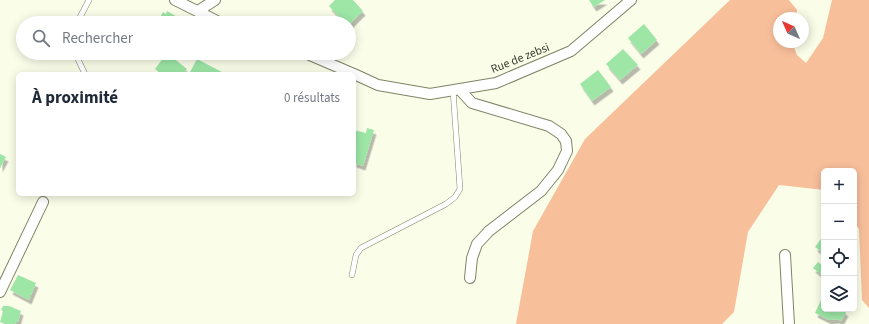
<!DOCTYPE html>
<html lang="fr">
<head>
<meta charset="utf-8">
<style>
	:root { --surface:#fff; --page:#f6f6f7; --text:#1f2937; --muted:#747a83; --line:#e0e1e3 }
	body { margin:0; font-family:"Source Sans 3",sans-serif; background:var(--page); color:var(--text) }
	.controls { position:absolute; right:12px; bottom:12px; display:grid; overflow:hidden; border-radius:6px; box-shadow:0 2px 10px #0003 }
	.controls button { width:36px; height:36px; display:grid; place-items:center; padding:0; border:0; border-bottom:1px solid var(--line); background:var(--surface); color:var(--text); font:20px sans-serif }
	.compass { position:absolute; left:773px; top:12px; width:36px; height:36px; border-radius:50%; background:var(--surface); box-shadow:0 2px 10px #0003; rotate:315deg }
	.list { margin:0; padding:0; list-style:none }
	h2 { display:flex; justify-content:space-between; align-items:center; height:52px; margin:0; padding:0 16px; font-size:17px }
	h2 small { font-size:13px; font-weight:400; color:var(--muted) }
	.icon { flex:none; width:22px; height:22px; fill:none; stroke:currentColor; stroke-width:2; stroke-linecap:round; stroke-linejoin:round }
	.map { position:relative; flex:none; width:869px; height:324px; overflow:hidden }
	.search { position:absolute; background:var(--surface); box-shadow:0 2px 10px #0003; left:16px; top:16px; width:340px; height:44px; display:flex; align-items:center; gap:10px; box-sizing:border-box; padding:0 14px; border-radius:22px; color:var(--muted); font-size:15px }
	.panel { position:absolute; background:var(--surface); box-shadow:0 2px 10px #0003; left:16px; top:72px; width:340px; height:124px; border-radius:6px }
	.map>svg:first-child { display:block }
	.green { fill:#f8bf9b }
	.building { fill:#9de6a6; filter:url(#shadow) }
	.lines { fill:none; stroke-linecap:round; stroke-linejoin:round }
	.lane-casing { stroke:#7e8465; stroke-width:6 }
	.street-casing { stroke:#7e8465; stroke-width:12 }
	.lane { stroke:#fff; stroke-width:5 }
	.street { stroke:#fff; stroke-width:10 }
	.labels { text-anchor:middle; stroke-width:3; stroke-linejoin:round; paint-order:stroke }
	.street-label { font-size:12px; fill:#3b3e30; stroke:#fafee9 }
</style>
</head>
<body>
<div class="map">
<svg width="869" height="324" viewBox="0 0 869 324">
	<defs>
		<filter id="shadow"><feDropShadow dx="2.5" dy="4.5" stdDeviation="0" flood-color="#0004"/></filter>
	</defs>
	<rect width="100%" height="100%" fill="#fafee9"/>
	<!-- green -->
	<path class="green" d="M730,0H789L797,10L796,18H779V42H792L797,55L806,63L823,38L832,0H869V308L862,300L859,229L854,222V171H824V190L779,185L748,232L734,312L722,324H516L533,231L585,139Z"/>
	<!-- building -->
	<path class="building" d="M335,0H353L363,11L349,25V23H345L329,6Z
		M589,0H605L594,7Z
		M167,11L179,18L177,23H157L163,12L166,14Z
		M644,24L657,40L641,54L628,38Z
		M623,49L638,65L620,80L606,64Z
		M167,53L187,69L183,74H161L155,69Z
		M197,59L222,72L221,74H189Z
		M598,70L611,87L592,101L580,84Z
		M367,128L374,130L363,166L354,163V130L366,133Z
		M0,154L6,157L0,168Z
		M824,235V254L815,247Z
		M818,262L824,267V277L813,268Z
		M18,275L36,283L29,300L10,290Z
		M821,300L824,302V309H844L843,310L846,312L841,321L837,319L829,320L815,313Z
		M3,306H9L21,311L18,322H16L15,324H6L0,322L3,311L1,310Z"/>
	<g class="lines">
		<defs>
			<path id="lane" d="M77,23L89,0
				M75,53L85,74
				M352,275L356,255L361,248L446,204L455,197L460,189L453,90"/>
			<path id="street" d="M175,0L221,23
				M198,11L215,0
				M305,53L354,74
				M354,74L378,85L430,94L496,83L571,51L631,0
				M459,89L472,103L549,126L561,134L566,141L567,151L558,170L541,191L489,231L477,244L472,258L470,278
				M785,255L789,324
				M0,292L43,202"/>
		</defs>
		<!-- lane casing -->
		<use href="#lane" class="lane-casing"/>
		<!-- street casing -->
		<use href="#street" class="street-casing"/>
		<!-- lane -->
		<use href="#lane" class="lane"/>
		<!-- street -->
		<use href="#street" class="street"/>
	</g>
	<g class="labels">
		<!-- street labels -->
		<g class="street-label">
			<text transform="translate(520 58) rotate(-22)" y="4">Rue de zebsi</text>
		</g>
	</g>
</svg>
<div class="controls">
<button>+</button>
<button>−</button>
<button><svg class="icon" aria-label="locate" viewBox="0 0 24 24"><circle cx="12" cy="12" r="6"/><path d="M12 2v4M12 18v4M2 12h4M18 12h4"/></svg></button>
<button><svg class="icon" aria-label="layers" viewBox="0 0 24 24"><path d="M12 4l9 5-9 5-9-5zM3 14l9 5 9-5"/></svg></button>
</div>
<svg class="compass" viewBox="-18 -18 36 36"><path d="M0-13l5 13h-10z" fill="#e53935"/><path d="M0 13l5-13h-10z" fill="#747a83"/></svg>
<div class="search"><svg class="icon" aria-label="search" viewBox="0 0 24 24"><circle cx="10" cy="10" r="6"/><path d="M15 15l6 6"/></svg>Rechercher</div>
<section class="panel">
<h2>À proximité<small>0 résultats</small></h2>
<ul class="list">
</ul>
</section>
</div>
</body>
</html>
